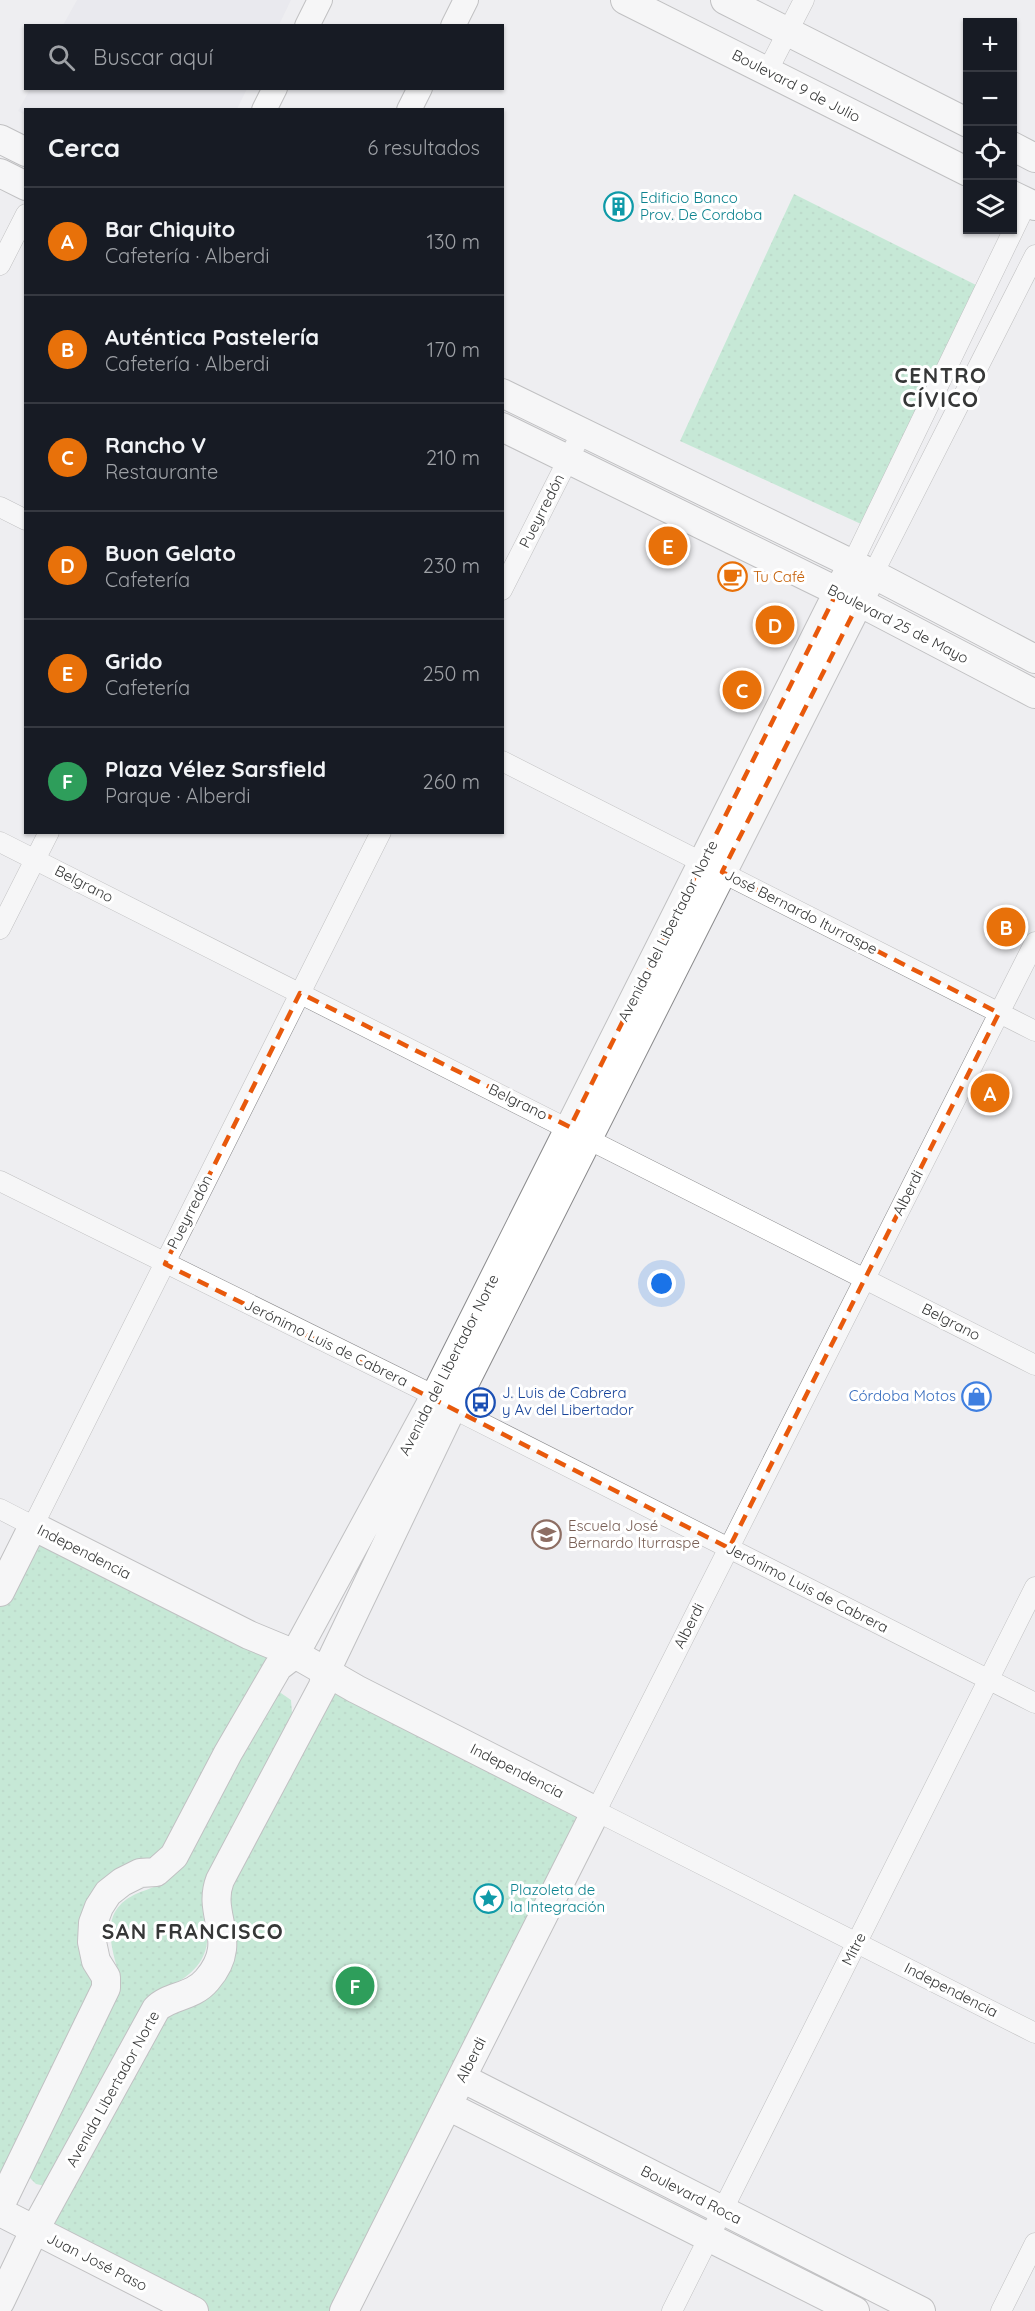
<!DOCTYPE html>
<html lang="es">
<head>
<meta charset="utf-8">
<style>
	:root { --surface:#171b24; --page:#20242c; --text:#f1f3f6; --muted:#9ea1a6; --line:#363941; --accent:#8c9099 }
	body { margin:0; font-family:Quicksand,sans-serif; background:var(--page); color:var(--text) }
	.controls { position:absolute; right:18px; top:18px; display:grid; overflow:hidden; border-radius:0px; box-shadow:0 2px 4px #0004 }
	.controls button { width:54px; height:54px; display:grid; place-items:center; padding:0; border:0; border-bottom:2px solid var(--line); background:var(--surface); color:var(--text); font:30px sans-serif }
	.you { position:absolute; left:662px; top:1284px; width:21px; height:21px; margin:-15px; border:4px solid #fff; border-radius:50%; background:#1a73e8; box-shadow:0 0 0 9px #1a73e833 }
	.badge { display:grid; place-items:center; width:39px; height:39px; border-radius:50%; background:var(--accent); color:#fff; font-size:20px; font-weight:700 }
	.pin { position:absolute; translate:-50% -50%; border:3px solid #fff; box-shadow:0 2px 6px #0006 }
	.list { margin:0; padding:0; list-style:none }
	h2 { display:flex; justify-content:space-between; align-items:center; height:78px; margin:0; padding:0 24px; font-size:26px }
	h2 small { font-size:20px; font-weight:400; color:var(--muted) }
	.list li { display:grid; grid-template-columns:39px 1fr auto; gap:18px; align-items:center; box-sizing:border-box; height:108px; padding:0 24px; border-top:2px solid var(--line) }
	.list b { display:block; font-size:22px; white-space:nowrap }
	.list p { margin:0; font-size:20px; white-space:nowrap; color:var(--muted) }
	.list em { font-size:20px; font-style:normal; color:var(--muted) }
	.icon { flex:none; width:33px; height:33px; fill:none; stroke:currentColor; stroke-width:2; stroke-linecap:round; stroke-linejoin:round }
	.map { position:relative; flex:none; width:1035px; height:2311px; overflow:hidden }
	.search { position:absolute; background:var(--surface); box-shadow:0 2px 4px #0004; left:24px; top:24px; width:480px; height:66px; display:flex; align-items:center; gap:15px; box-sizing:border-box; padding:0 21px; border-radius:0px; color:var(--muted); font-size:22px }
	.panel { position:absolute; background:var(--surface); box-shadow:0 2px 4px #0004; left:24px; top:108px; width:480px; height:726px; border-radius:0px }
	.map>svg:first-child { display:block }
	.built { fill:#e2e2eb }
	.green { fill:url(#green-dots) }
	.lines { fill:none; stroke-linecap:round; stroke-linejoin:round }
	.minor-casing { stroke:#89898b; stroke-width:21 }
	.tertiary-casing { stroke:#89898b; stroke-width:26 }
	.secondary-casing { stroke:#89898b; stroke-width:30 }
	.minor { stroke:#fff; stroke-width:20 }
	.tertiary { stroke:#fff; stroke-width:24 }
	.secondary { stroke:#fff; stroke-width:28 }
	.marked { fill:none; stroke:#e8590c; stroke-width:4.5; stroke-dasharray:12 8; stroke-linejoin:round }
	.labels { text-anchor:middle; stroke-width:6; stroke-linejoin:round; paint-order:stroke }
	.street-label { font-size:15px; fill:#363737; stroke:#fff }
	.culture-label { font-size:15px; fill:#0d838f; stroke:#fff; text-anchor:start }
	.food-label { font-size:15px; fill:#c56008; stroke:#fff; text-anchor:start }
	.transit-label { font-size:15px; fill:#164399; stroke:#fff; text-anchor:start }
	.shop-label { font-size:15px; fill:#366cbe; stroke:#fff; text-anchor:end }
	.education-label { font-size:15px; fill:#785e54; stroke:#fff; text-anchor:start }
	.district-label { font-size:21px; font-weight:bold; letter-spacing:1.5px; fill:#363737; stroke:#fff }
</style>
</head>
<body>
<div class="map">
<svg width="1035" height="2311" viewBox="0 0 1035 2311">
	<defs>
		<pattern id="green-dots" width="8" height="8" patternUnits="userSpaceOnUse" patternTransform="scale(1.5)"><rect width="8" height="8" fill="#96e1b7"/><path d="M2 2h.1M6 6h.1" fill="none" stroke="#82c29e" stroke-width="1.8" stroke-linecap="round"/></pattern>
	</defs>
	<rect width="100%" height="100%" fill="#eeeef1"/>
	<!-- built -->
	<path class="built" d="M77,0H291L279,25H63Z
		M30,89V88L247,89L237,109L26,110L25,115L18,111Z"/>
	<!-- green -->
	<path class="green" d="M794,194L976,285L861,524L680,441Z
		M33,1526L275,1646L174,1856L99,1907L106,1977L0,2206V1592Z
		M323,1686L596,1811L344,2311H194L34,2231L156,2009L207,1980L218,1912Z
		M278,1691L291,1700L292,1713L210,1878C208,1887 204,1897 203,1906C202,1915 206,1924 207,1934C209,1959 192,1975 172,1985L45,2186L36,2184L28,2176L119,1975C111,1945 98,1910 138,1893C150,1888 161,1886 171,1877Z"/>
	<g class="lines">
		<defs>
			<path id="minor" d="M767,72L804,0
				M0,265L26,214
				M0,507L26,520
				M852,564L1027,202
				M873,574L1035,255
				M502,590L582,432
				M502,761L1035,1031
				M0,842L1035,1365
				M0,929L49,832
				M1035,942L596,1811L1035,2033
				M0,1181L435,1396L452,1408L1035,1703
				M0,1509L33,1526L381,832
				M672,2311L1035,1587
				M1001,2311L1035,2243"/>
			<path id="tertiary" d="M307,26L320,0
				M453,26L466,0
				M264,110L275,88
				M409,110L420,88"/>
			<path id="secondary" d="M625,0L968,172
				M725,0L968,123
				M0,139L26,152
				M1012,146L1035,158
				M0,173L26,186
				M1012,195L1035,206
				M502,393L873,574L1035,659
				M502,427L859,602L1035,694
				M0,1592L33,1526L249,1635L295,1654L356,1689L596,1811L344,2311
				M462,2078L921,2311
				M448,2106L855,2311
				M0,2206L106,1988V1977L96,1961L92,1942L93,1923L99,1907L108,1893L122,1882L140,1873L156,1872L174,1856L228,1753L278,1667L295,1654L435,1396L852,564
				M0,2212L194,2311
				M0,2302L34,2231L156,2009C169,1995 192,1998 207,1980C241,1941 206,1916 220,1880L323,1686L326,1671L452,1408L873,574"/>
		</defs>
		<!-- minor casing -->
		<use href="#minor" class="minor-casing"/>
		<!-- tertiary casing -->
		<use href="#tertiary" class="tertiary-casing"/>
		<!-- secondary casing -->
		<use href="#secondary" class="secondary-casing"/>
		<!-- minor -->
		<use href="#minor" class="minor"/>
		<!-- tertiary -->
		<use href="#tertiary" class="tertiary"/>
		<!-- secondary -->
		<use href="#secondary" class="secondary"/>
	</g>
	<!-- marked area -->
	<path d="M0 0H1035V2311H0ZM837,592L859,602L722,872L999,1013L729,1548L165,1264L300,993L570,1127Z" fill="#eeeef1" fill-opacity=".55" fill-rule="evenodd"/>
	<path class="marked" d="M837,592L859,602L722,872L999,1013L729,1548L165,1264L300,993L570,1127Z"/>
	<!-- icons -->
	<defs>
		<symbol id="building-ring" viewBox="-11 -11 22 22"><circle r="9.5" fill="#fff" stroke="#0f9aa8" stroke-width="1.5"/><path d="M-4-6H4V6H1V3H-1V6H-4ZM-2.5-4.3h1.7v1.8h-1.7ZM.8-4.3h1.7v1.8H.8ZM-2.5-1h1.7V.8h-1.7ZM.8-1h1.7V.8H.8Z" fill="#0f9aa8"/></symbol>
		<symbol id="cafe-ring" viewBox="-11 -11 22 22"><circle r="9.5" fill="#fff" stroke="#e8710a" stroke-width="1.5"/><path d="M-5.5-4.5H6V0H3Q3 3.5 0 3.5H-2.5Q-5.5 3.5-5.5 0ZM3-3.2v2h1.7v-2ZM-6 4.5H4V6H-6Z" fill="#e8710a"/></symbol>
		<symbol id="shop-ring" viewBox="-11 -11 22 22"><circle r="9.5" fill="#fff" stroke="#3f7fe0" stroke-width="1.5"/><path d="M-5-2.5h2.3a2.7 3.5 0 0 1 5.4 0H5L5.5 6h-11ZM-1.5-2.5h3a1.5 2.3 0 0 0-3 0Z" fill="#3f7fe0"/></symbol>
		<symbol id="bus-ring" viewBox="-11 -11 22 22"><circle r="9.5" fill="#fff" stroke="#1a4fb4" stroke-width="1.5"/><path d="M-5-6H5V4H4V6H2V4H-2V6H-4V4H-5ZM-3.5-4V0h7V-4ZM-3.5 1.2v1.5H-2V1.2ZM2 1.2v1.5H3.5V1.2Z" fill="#1a4fb4"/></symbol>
		<symbol id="school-ring" viewBox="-11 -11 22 22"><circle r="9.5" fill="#fff" stroke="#8d6e63" stroke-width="1.5"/><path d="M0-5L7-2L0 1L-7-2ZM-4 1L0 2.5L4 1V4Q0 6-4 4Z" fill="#8d6e63"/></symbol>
		<symbol id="sight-ring" viewBox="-11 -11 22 22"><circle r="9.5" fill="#fff" stroke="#0f9aa8" stroke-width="1.5"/><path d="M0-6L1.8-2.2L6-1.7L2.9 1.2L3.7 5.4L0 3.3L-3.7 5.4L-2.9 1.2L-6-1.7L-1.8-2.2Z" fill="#0f9aa8"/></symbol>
	</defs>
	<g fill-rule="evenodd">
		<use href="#building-ring" x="602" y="190" width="33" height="33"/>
		<use href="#cafe-ring" x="716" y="560" width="33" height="33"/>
		<use href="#shop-ring" x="960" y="1380" width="33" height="33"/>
		<use href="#bus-ring" x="464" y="1386" width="33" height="33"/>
		<use href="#school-ring" x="530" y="1518" width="33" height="33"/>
		<use href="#sight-ring" x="472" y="1882" width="33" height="33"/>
	</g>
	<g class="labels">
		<!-- street labels -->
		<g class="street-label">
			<text transform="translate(796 86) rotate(27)" y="5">Boulevard 9 de Julio</text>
			<text transform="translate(542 511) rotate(-63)" y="5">Pueyrredón</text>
			<text transform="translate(898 624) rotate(27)" y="5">Boulevard 25 de Mayo</text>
			<text transform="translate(84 884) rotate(27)" y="5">Belgrano</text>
			<text transform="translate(801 912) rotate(27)" y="5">José Bernardo Iturraspe</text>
			<text transform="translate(668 931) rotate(-63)" y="5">Avenida del Libertador Norte</text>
			<text transform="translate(518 1102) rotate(26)" y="5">Belgrano</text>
			<text transform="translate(908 1193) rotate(-63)" y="5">Alberdi</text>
			<text transform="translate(190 1212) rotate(-63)" y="5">Pueyrredón</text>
			<text transform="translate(951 1322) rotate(27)" y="5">Belgrano</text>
			<text transform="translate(326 1343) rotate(26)" y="5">Jerónimo Luis de Cabrera</text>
			<text transform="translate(449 1365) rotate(-63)" y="5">Avenida del Libertador Norte</text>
			<text transform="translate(84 1552) rotate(27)" y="5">Independencia</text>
			<text transform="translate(807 1588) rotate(27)" y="5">Jerónimo Luis de Cabrera</text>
			<text transform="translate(689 1626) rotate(-63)" y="5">Alberdi</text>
			<text transform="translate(517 1771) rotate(27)" y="5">Independencia</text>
			<text transform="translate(854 1949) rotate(-63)" y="5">Mitre</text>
			<text transform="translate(951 1990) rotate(27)" y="5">Independencia</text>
			<text transform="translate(471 2060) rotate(-63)" y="5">Alberdi</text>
			<text transform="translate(113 2089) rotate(-61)" y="5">Avenida Libertador Norte</text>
			<text transform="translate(691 2195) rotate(27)" y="5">Boulevard Roca</text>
			<text transform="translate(97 2262) rotate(27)" y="5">Juan José Paso</text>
		</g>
		<!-- culture labels -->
		<g class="culture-label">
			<text x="640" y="203">Edificio Banco<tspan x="640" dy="17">Prov. De Cordoba</tspan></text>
			<text x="510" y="1895">Plazoleta de<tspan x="510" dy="17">la Integración</tspan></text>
		</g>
		<!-- food labels -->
		<g class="food-label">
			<text x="753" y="582">Tu Café</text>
		</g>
		<!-- transit labels -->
		<g class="transit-label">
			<text x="502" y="1398">J. Luis de Cabrera<tspan x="502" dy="17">y Av del Libertador</tspan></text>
		</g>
		<!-- shop labels -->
		<g class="shop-label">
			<text x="956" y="1401">Córdoba Motos</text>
		</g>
		<!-- education labels -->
		<g class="education-label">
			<text x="568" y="1531">Escuela José<tspan x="568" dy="17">Bernardo Iturraspe</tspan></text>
		</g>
		<!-- district labels -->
		<g class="district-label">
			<text x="941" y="383">CENTRO<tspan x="941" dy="24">CÍVICO</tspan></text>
			<text x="193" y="1939">SAN FRANCISCO</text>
		</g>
	</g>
</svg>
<div class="controls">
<button>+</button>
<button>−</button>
<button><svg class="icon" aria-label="locate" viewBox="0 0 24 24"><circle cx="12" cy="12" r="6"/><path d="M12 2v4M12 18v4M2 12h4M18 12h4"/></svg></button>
<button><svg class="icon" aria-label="layers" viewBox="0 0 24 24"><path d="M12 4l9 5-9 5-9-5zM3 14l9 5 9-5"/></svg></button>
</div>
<div class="you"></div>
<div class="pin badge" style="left:990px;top:1093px;background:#e8710a">A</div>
<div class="pin badge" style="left:1006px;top:927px;background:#e8710a">B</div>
<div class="pin badge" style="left:742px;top:690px;background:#e8710a">C</div>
<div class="pin badge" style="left:775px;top:625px;background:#e8710a">D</div>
<div class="pin badge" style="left:668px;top:546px;background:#e8710a">E</div>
<div class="pin badge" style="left:355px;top:1986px;background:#2e9e5b">F</div>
<div class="search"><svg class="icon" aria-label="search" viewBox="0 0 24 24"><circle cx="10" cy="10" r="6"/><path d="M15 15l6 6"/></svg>Buscar aquí</div>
<section class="panel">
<h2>Cerca<small>6 resultados</small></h2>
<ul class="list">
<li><span class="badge" style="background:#e8710a">A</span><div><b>Bar Chiquito</b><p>Cafetería · Alberdi</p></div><em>130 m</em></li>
<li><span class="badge" style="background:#e8710a">B</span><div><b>Auténtica Pastelería</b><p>Cafetería · Alberdi</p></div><em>170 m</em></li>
<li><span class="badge" style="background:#e8710a">C</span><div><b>Rancho V</b><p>Restaurante</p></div><em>210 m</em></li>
<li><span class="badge" style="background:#e8710a">D</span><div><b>Buon Gelato</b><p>Cafetería</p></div><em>230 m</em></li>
<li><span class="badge" style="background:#e8710a">E</span><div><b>Grido</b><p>Cafetería</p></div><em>250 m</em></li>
<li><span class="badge" style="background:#2e9e5b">F</span><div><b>Plaza Vélez Sarsfield</b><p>Parque · Alberdi</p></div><em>260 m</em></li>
</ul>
</section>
</div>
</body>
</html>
